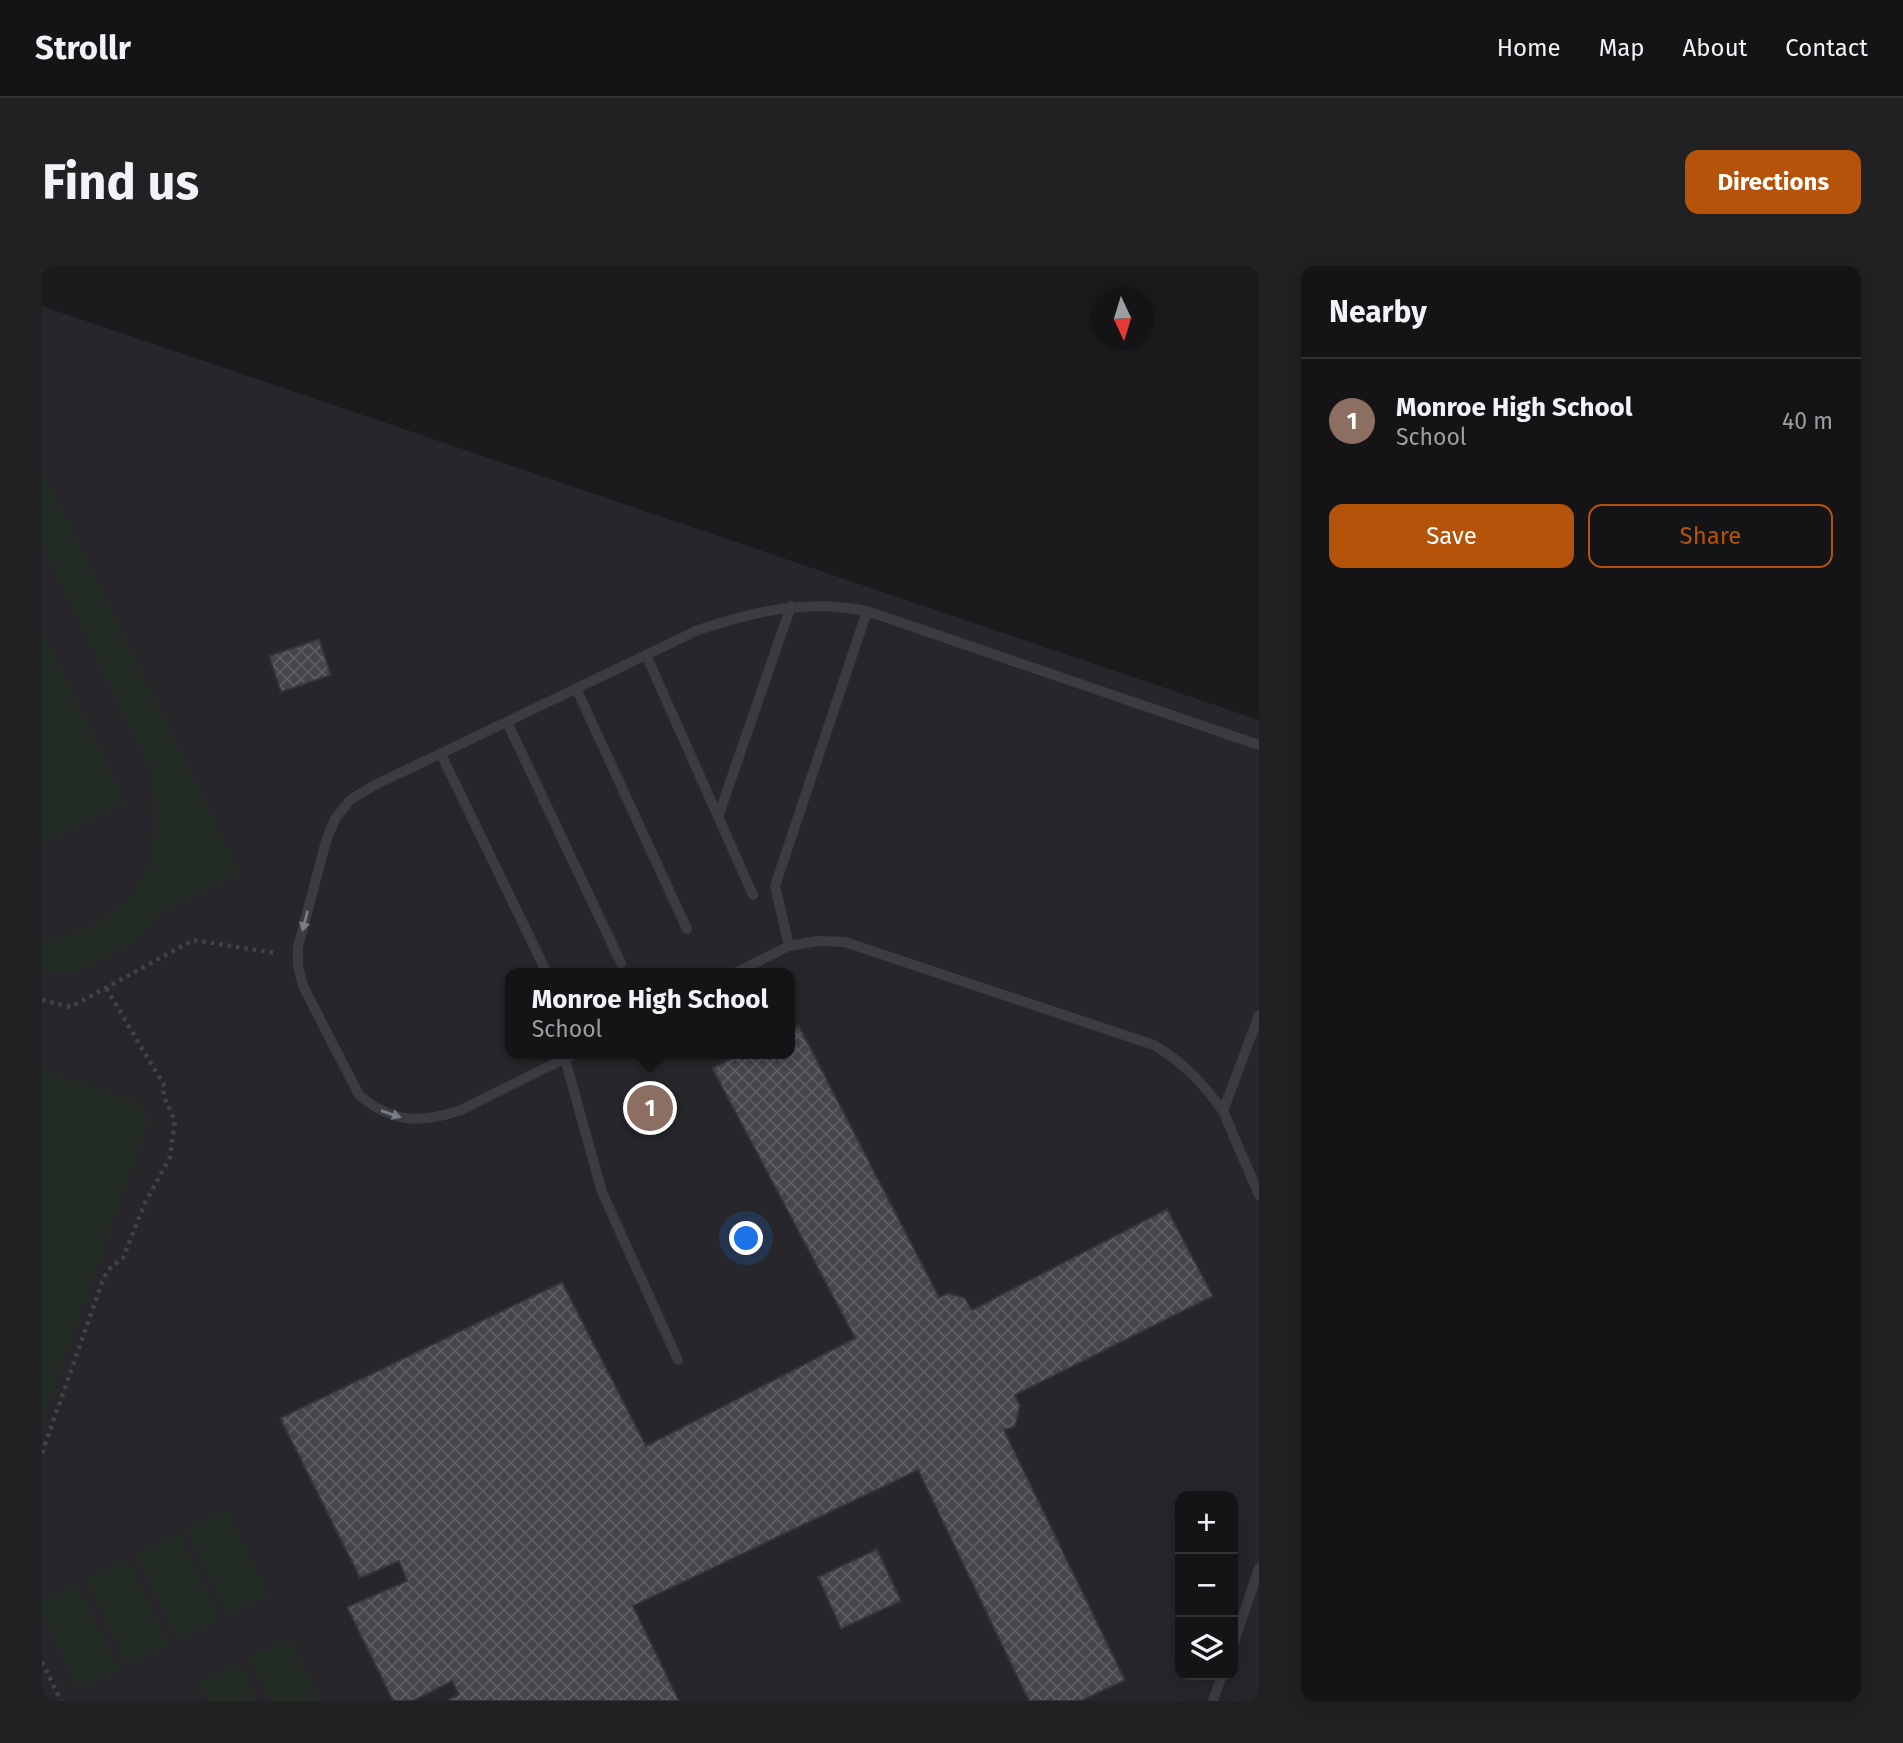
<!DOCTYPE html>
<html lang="en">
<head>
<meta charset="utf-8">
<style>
	:root { --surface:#141416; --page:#212123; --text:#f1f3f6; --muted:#9d9ea1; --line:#333335; --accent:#b45309 }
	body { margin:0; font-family:"Fira Sans",sans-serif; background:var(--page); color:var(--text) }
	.controls { position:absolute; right:21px; bottom:21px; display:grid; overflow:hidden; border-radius:14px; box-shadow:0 4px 18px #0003 }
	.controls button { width:63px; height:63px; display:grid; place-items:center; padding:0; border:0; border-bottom:2px solid var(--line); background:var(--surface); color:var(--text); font:35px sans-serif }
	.compass { position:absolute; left:1049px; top:21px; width:63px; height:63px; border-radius:50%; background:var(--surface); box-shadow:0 4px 18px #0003; rotate:176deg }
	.you { position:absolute; left:705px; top:973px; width:24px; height:24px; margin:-18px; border:5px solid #fff; border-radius:50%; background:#1a73e8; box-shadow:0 0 0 10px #1a73e833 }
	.badge { display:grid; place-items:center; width:46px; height:46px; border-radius:50%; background:var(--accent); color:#fff; font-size:23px; font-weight:700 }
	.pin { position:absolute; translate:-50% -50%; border:4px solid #fff; box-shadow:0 2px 7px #0006 }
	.popup { position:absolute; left:463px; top:702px; width:290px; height:91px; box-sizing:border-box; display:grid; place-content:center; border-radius:14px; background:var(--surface); filter:drop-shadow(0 2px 5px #0005); font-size:23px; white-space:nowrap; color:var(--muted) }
	.popup b { font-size:26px; color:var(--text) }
	.popup::after { content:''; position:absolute; left:50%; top:100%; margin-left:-14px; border:14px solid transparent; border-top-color:var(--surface) }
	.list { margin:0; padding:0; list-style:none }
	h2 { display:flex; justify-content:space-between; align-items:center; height:91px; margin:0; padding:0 28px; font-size:30px }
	h2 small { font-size:23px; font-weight:400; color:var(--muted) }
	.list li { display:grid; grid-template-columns:46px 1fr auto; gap:21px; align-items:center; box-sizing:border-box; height:126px; padding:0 28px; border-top:2px solid var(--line) }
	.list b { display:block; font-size:26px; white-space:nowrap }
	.list p { margin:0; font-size:23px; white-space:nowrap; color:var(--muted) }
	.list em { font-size:23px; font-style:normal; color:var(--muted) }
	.actions { display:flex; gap:14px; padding:21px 28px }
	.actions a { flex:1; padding:16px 0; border:2px solid var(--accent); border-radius:14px; text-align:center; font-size:24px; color:var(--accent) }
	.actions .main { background:var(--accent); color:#fff }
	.icon { flex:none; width:38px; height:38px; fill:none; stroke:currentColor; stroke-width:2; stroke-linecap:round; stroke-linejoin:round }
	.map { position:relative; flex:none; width:1217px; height:1435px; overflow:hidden; border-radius:14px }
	header { display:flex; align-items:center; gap:42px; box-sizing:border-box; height:98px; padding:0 35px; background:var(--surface); border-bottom:2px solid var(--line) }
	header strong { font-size:33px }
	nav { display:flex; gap:38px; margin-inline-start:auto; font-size:24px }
	.intro { display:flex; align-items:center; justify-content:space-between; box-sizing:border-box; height:168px; padding:0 42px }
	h1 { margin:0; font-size:49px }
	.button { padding:18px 32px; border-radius:14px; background:var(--accent); color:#fff; font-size:24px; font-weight:700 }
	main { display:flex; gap:42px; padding:0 42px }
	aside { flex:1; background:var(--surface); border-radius:14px; box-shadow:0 4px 18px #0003 }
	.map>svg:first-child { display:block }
	.built { fill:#27262a; fill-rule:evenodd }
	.grass { fill:#222b24 }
	.building { fill:url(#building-cross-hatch); stroke:#353439; stroke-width:2 }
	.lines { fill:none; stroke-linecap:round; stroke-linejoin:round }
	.path { stroke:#414349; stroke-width:4.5; stroke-dasharray:3.5 5; stroke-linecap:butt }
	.service { stroke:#3b3c42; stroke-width:10 }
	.oneway { fill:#7a7c85 }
</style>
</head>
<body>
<header>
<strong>Strollr</strong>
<nav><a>Home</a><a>Map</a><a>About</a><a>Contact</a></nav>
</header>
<div class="intro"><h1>Find us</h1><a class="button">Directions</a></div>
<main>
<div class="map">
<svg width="1217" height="1435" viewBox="0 0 1217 1435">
	<defs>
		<pattern id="building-cross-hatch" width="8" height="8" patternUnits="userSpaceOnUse" patternTransform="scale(1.75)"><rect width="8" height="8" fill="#45454a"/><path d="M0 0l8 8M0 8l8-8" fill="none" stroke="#5d5d62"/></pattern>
	</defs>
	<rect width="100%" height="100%" fill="#1b1a1d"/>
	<!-- built -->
	<path class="built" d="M0,40L1217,454V1435H0ZM468,707H748V788H468ZM1138,1230H1191V1409H1138Z"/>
	<!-- grass -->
	<path class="grass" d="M0,203L199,608L117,649L91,677L66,692L41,704L0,708V673C51,671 98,635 111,584C117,558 114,530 108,504L0,279Z
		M0,364L84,537L0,578Z
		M0,803L100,838L107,856L0,1156Z
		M184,1243L227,1329L187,1349L144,1263Z
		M137,1268L178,1353L136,1374L94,1288Z
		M86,1293L127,1380L86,1399L44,1312Z
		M35,1318L77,1405L37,1424L0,1348V1335Z
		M247,1372L278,1435H229L207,1392Z
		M197,1396L216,1435H166L156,1415Z"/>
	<!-- building -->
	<path class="building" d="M277,373L289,409L239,426L227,390Z
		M757,760L897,1031L907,1027L923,1032L930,1044L1125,943L1171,1030L973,1129L978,1140L973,1161L962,1164L1083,1414L1039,1435H987L876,1204L591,1340L637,1435H408L407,1433L417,1428L410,1415L371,1435H351L305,1341L365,1315L357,1295L318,1312L238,1152L520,1016L604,1180L813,1072L670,802L699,788H748V764Z
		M835,1283L859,1335L799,1363L776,1311Z"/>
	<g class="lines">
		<!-- path -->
		<path class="path" d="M0,734L29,741L151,674L233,687
			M0,1187L62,1011L69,1001L81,992L103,937L128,891L133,855L121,829L123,821L64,722
			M0,1396L19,1435"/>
		<!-- service -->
		<path class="service" d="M825,345L733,620L747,680L775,675L803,676L1112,779C1143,798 1160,816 1181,845
			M604,389L711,629
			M534,422L645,663
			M465,456L579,697
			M399,488L505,707
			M676,551L749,340
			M693,707L747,680
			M1217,749L1181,845L1217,929
			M532,788L419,844C378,858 350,857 317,829L261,720L256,700V681L284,575L293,553L308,534L331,520L656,364C713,345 765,333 825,345L1217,479
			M523,793L560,926L636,1094
			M1191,1379L1217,1302
			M1171,1435L1180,1409"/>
	</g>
	<!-- one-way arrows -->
	<defs><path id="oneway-solid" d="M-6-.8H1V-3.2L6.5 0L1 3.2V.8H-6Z" transform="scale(1.75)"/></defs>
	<g class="oneway">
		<use href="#oneway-solid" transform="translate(263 655) rotate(105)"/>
		<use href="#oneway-solid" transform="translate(349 848) rotate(19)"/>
	</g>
</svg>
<div class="controls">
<button>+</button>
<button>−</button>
<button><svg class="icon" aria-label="layers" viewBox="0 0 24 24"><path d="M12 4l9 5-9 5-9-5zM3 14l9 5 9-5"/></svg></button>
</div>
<svg class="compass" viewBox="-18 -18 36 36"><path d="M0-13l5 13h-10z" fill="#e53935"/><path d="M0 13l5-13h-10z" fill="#9d9ea1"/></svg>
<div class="you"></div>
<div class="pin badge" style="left:608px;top:842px;background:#8d6e63">1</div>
<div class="popup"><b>Monroe High School</b>School</div>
</div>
<aside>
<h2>Nearby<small></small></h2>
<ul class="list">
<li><span class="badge" style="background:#8d6e63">1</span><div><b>Monroe High School</b><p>School</p></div><em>40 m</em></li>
</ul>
<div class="actions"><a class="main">Save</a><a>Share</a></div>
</aside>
</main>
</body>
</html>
